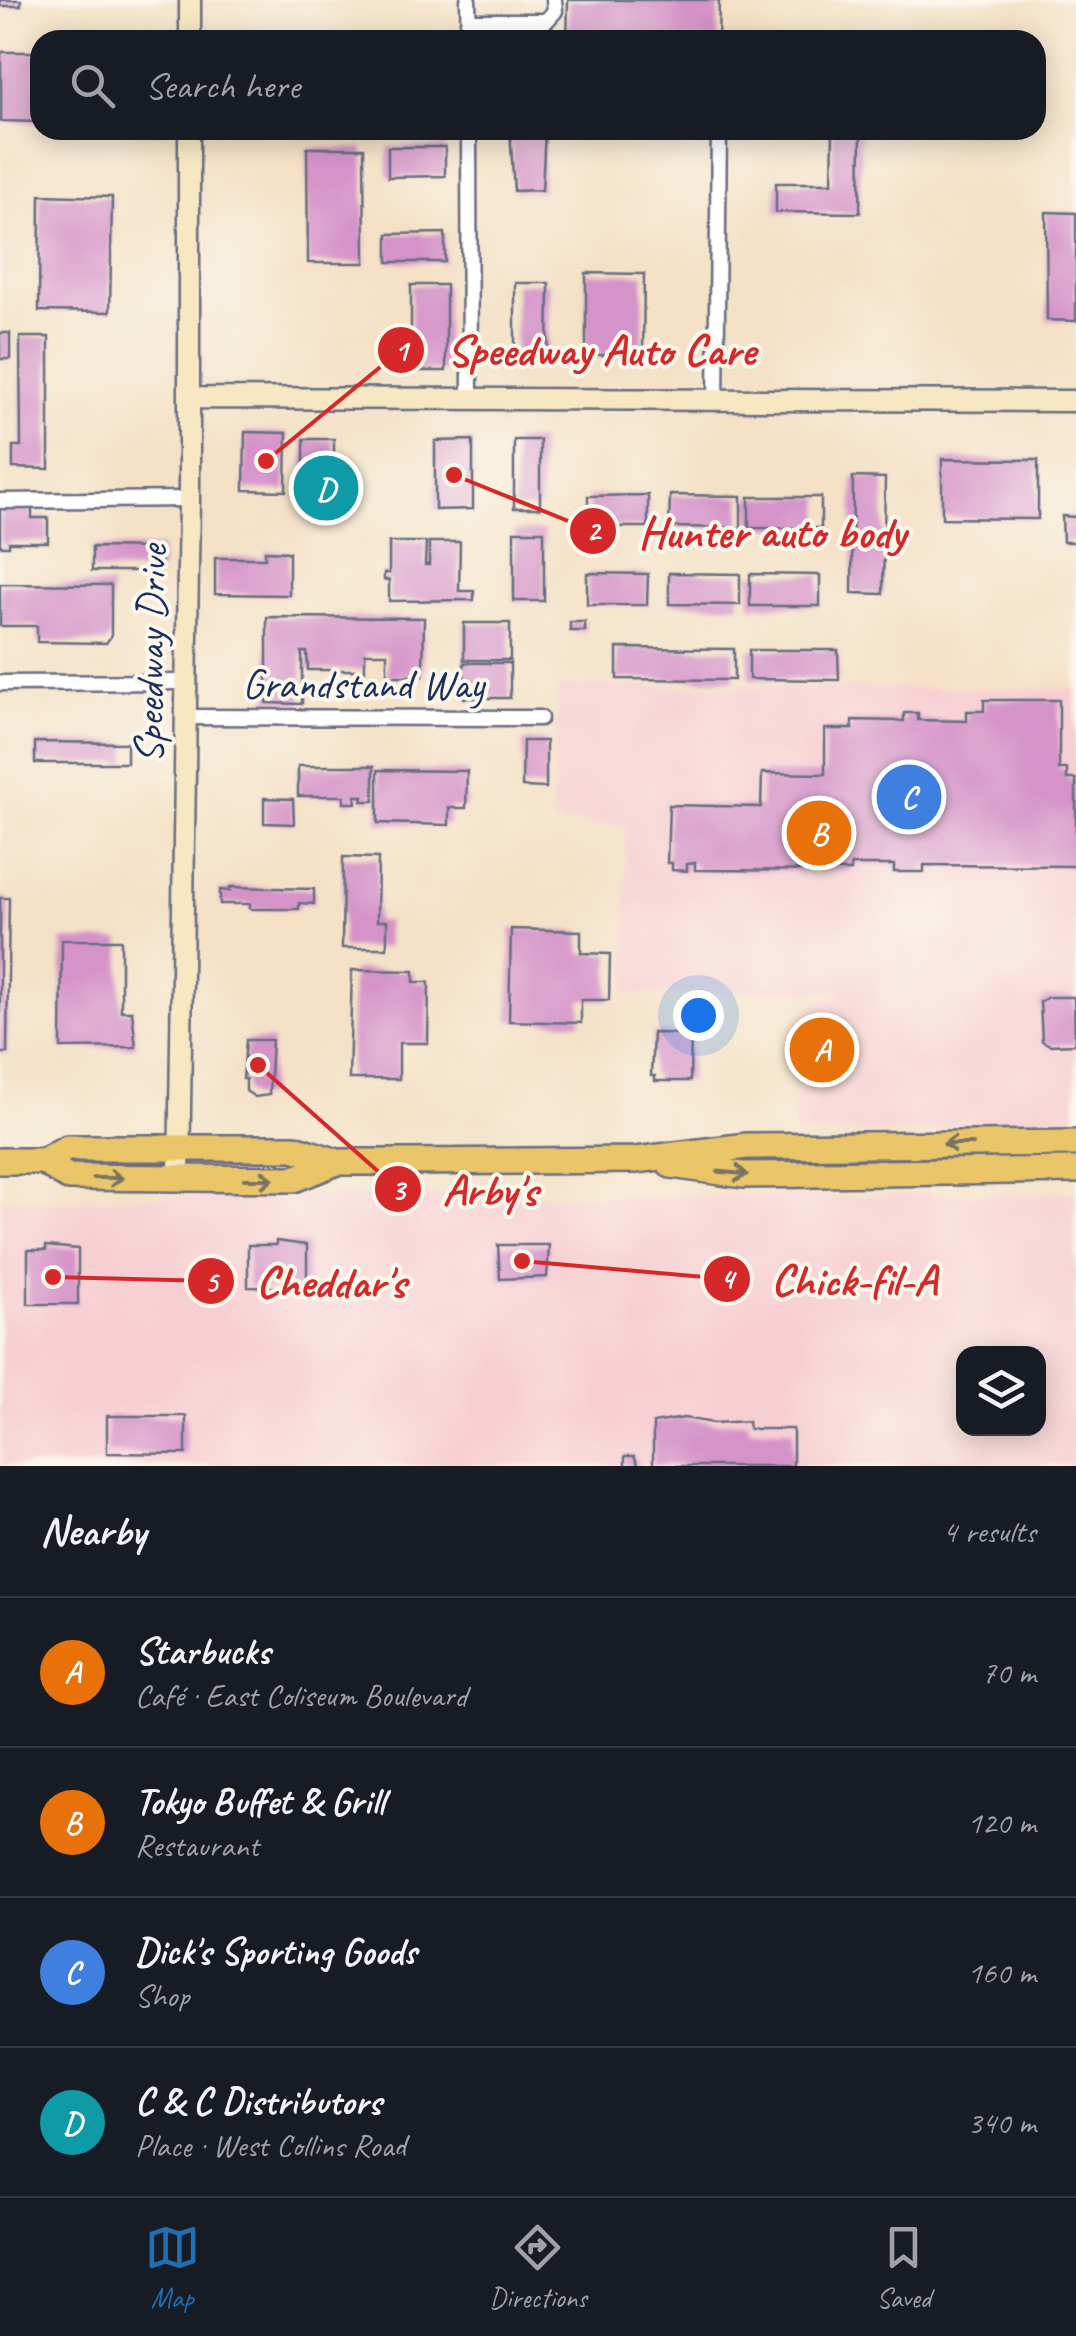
<!DOCTYPE html>
<html lang="en">
<head>
<meta charset="utf-8">
<style>
	:root { --surface:#171b24; --page:#242831; --text:#f1f3f6; --muted:#9ea1a6; --line:#363941; --accent:#1f6fb2 }
	body { margin:0; font-family:Caveat,sans-serif; background:var(--page); color:var(--text) }
	.controls { position:absolute; right:30px; bottom:30px; display:grid; overflow:hidden; border-radius:20px; box-shadow:0 5px 25px #0003 }
	.controls button { width:90px; height:90px; display:grid; place-items:center; padding:0; border:0; border-bottom:2px solid var(--line); background:var(--surface); color:var(--text); font:50px sans-serif }
	.you { position:absolute; left:698px; top:1015px; width:35px; height:35px; margin:-25px; border:8px solid #fff; border-radius:50%; background:#1a73e8; box-shadow:0 0 0 15px #1a73e833 }
	.badge { display:grid; place-items:center; width:65px; height:65px; border-radius:50%; background:var(--accent); color:#fff; font-size:32px; font-weight:700 }
	.pin { position:absolute; translate:-50% -50%; border:5px solid #fff; box-shadow:0 2px 10px #0006 }
	.list { margin:0; padding:0; list-style:none }
	h2 { display:flex; justify-content:space-between; align-items:center; height:130px; margin:0; padding:0 40px; font-size:42px }
	h2 small { font-size:32px; font-weight:400; color:var(--muted) }
	.list li { display:grid; grid-template-columns:65px 1fr auto; gap:30px; align-items:center; box-sizing:border-box; height:150px; padding:0 40px; border-top:2px solid var(--line) }
	.list b { display:block; font-size:38px; white-space:nowrap }
	.list p { margin:0; font-size:32px; white-space:nowrap; color:var(--muted) }
	.list em { font-size:32px; font-style:normal; color:var(--muted) }
	.icon { flex:none; width:55px; height:55px; fill:none; stroke:currentColor; stroke-width:2; stroke-linecap:round; stroke-linejoin:round }
	.map { position:relative; flex:none; width:1076px; height:1466px; overflow:hidden }
	.search { position:absolute; background:var(--surface); box-shadow:0 5px 25px #0003; left:30px; right:30px; top:30px; height:110px; display:flex; align-items:center; gap:25px; box-sizing:border-box; padding:0 35px; border-radius:30px; color:var(--muted); font-size:38px }
	.sheet { height:730px; background:var(--surface) }
	nav { display:flex; justify-content:space-around; align-items:center; box-sizing:border-box; height:140px; border-top:2px solid var(--line); background:var(--surface); font-size:28px; color:var(--muted) }
	nav a { display:grid; justify-items:center; gap:5px }
	nav .on { color:var(--accent) }
	.map>svg:first-child { display:block }
	.built { fill:#f7cfd3; fill-rule:evenodd }
	.building { fill:#d593c9 }
	.lines { fill:none; stroke-linecap:round; stroke-linejoin:round }
	.street-casing { stroke:#676d82; stroke-width:19 }
	.secondary-casing { stroke:#676d82; stroke-width:25 }
	.highway-casing { stroke:#676d82; stroke-width:30 }
	.street { stroke:#fff; stroke-width:14 }
	.secondary { stroke:#f7e8c3; stroke-width:20 }
	.highway { stroke:#ebc669; stroke-width:25 }
	.oneway { stroke:#797363 }
	.labels { text-anchor:middle; stroke-width:8; stroke-linejoin:round; paint-order:stroke }
	.street-label { font-size:42px; fill:#1b2f5e; stroke:#fbf7ec }
	.leader { fill:none; stroke:#d62828; stroke-width:4 }
	.callout-dot { fill:#d62828; stroke:#fbf7ec; stroke-width:4 }
	.mark-label { font-size:30px; text-anchor:middle; font-weight:bold; fill:#fff }
	.callout-label { font-size:45px; text-anchor:middle; font-weight:bold; fill:#d62828; stroke:#fbf7ec; stroke-width:8; stroke-linejoin:round; paint-order:stroke }
</style>
</head>
<body>
<div class="map">
<svg width="1076" height="1466" viewBox="0 0 1076 1466">
	<rect width="100%" height="100%" fill="#fbf7ec"/>
	<filter id="ink" filterUnits="userSpaceOnUse"><feTurbulence type="fractalNoise" baseFrequency=".01" numOctaves="2"/><feDisplacementMap in="SourceGraphic" scale="20" xChannelSelector="R" yChannelSelector="G"/><feConvolveMatrix kernelMatrix="1 2 1 2 8 2 1 2 1" color-interpolation-filters="sRGB"/></filter>
	<filter id="wash" filterUnits="userSpaceOnUse"><feTurbulence type="fractalNoise" baseFrequency=".0048" numOctaves="4" result="noise"/><feDisplacementMap in="SourceGraphic" scale="40" xChannelSelector="R" yChannelSelector="G"/><feGaussianBlur stdDeviation="2.25" result="paint"/><feColorMatrix in="noise" values="0 0 0 0 0 0 0 0 0 0 0 0 0 0 0 0 0 1.4 0 .05"/><feComposite in="paint" operator="in"/></filter>
	<g filter="url(#wash)">
		<rect width="100%" height="100%" fill="#f4e1c6"/>
		<!-- built -->
		<path class="built" d="M558,686L1076,689V1127L794,1133V1094L807,1092L803,1081L805,1014L812,1005L839,996L840,991L627,994L625,826L552,822Z
			M1076,1192V1466H0V1200L72,1201L205,1195L858,1196ZM964,1354H1038V1428H964Z"/>
		<g id="blocks">
			<!-- building -->
			<path class="building" d="M0,0H21V6H0Z
				M568,0H719L718,40H567Z
				M1,52H40V122L1,121Z
				M510,130H545L542,190L514,191Z
				M833,131H861L860,213L776,212V183H832Z
				M388,147H445V176L388,177Z
				M307,148H364L365,263H308Z
				M40,195L112,197L110,312L39,311Z
				M1046,212L1076,213V321L1047,320Z
				M445,233V262H388V234Z
				M586,273L644,274L643,355H586Z
				M515,283H549L548,361H515Z
				M411,285H446V371H411Z
				M0,333H10V359H0Z
				M20,337H49V469L13,468V446H21Z
				M245,432L287,433L286,491L244,490Z
				M304,439H334V471H348L347,506L304,505Z
				M473,440V509L435,510V441Z
				M514,440H540V508H514Z
				M942,459L1038,460V519L942,518Z
				M853,477L885,478L883,594L852,593Z
				M648,495V527H588V496Z
				M670,495L741,496V528L669,527Z
				M749,497H821V528H749Z
				M0,506H32V518H48V542H9V546H0Z
				M1062,516L1076,517V542H1063Z
				M514,531H544V601H514Z
				M389,542H426L425,565H429V542H460L459,591H474V600L389,601V580H384V573H389Z
				M92,547L161,548V571H92Z
				M265,551L289,552V595L215,594V558H265Z
				M587,573L648,574L647,605H587Z
				M669,573L740,574V605L669,604Z
				M750,574L820,575V606H750Z
				M0,584L111,585V636L106,643L37,642V626H0Z
				M267,617L424,618L423,676H387V653H365V670H308L307,652H302V704L267,703Z
				M570,622H585V631H570Z
				M464,623H510V660H464Z
				M617,648L734,649V680L617,679Z
				M749,650H838L839,680L749,679Z
				M464,663H510V698H464Z
				M984,700H1059V769H1067V779H1076V866L924,865V872H894V865H851V871L695,870V863L687,864V871L672,870V863H667L669,805L761,807L762,773L825,774V729H852V720L904,721V713H918V720L967,721V711H984Z
				M523,741H546V788L522,787Z
				M35,742L127,743V763H35Z
				M298,766H374V801H362L363,796H355L356,803H344V796H298Z
				M378,770L467,771L466,808H449V825L378,823Z
				M264,798L293,799L294,824L264,823Z
				M343,857L378,858L377,921H387V948H342Z
				M230,887L314,889V904L299,903V909H250V904H220V890L230,891Z
				M0,898H9L7,1053H0Z
				M511,929L581,931V953L610,954L609,1000H581V1023L509,1021Z
				M62,940H121V1011H132L136,1047L61,1048Z
				M352,970L414,971V982H429L428,1043H399V1079H349Z
				M1048,997H1074L1075,1044L1050,1045L1042,1041L1040,1002Z
				M653,1033L691,1034L690,1081H655V1076H651Z
				M814,1039L831,1040L830,1074H814V1069H811Z
				M246,1040H272L269,1095L255,1097L246,1091V1079H243Z
				M276,1241L307,1245V1284H304V1288L248,1287V1245H276Z
				M498,1245H549L547,1277L500,1279Z
				M46,1246L78,1249V1304H28V1250H46Z
				M107,1416H186V1454L107,1453Z
				M684,1418L714,1423L748,1421L749,1429H793V1466H653V1423Z
				M625,1456H634L639,1466H625Z"/>
		</g>
	</g>
	<g filter="url(#ink)">
		<use href="#blocks" fill-opacity="0" stroke="#676d82" stroke-width="2.5"/>
		<g class="lines">
			<defs>
				<path id="street" d="M468,0L469,40
					M468,21H546L555,11L554,0
					M469,130L470,399
					M716,401L719,130
					M0,501L189,499
					M0,683L186,682
					M186,717L540,718"/>
				<path id="secondary" d="M190,0V40
					M190,398L1076,401
					M179,1178L189,499V130"/>
				<path id="highway" d="M0,1161H43L67,1148H294L337,1162H407L636,1160L747,1146L1076,1143
					M43,1161L68,1177L294,1179L337,1162
					M671,1165L743,1175L1076,1170"/>
			</defs>
			<!-- street casing -->
			<use href="#street" class="street-casing"/>
			<!-- secondary casing -->
			<use href="#secondary" class="secondary-casing"/>
			<!-- highway casing -->
			<use href="#highway" class="highway-casing"/>
			<!-- street -->
			<use href="#street" class="street"/>
			<!-- secondary -->
			<use href="#secondary" class="secondary"/>
			<!-- highway -->
			<use href="#highway" class="highway"/>
		</g>
		<!-- one-way arrows -->
		<defs><path id="oneway-shaft" d="M-6 0H5M1.5-3L5.5 0L1.5 3" fill="none" stroke-width="1.6" stroke-linecap="round" stroke-linejoin="round" transform="scale(2.5)"/></defs>
		<g class="oneway">
			<use href="#oneway-shaft" transform="translate(958 1144) rotate(180)"/>
			<use href="#oneway-shaft" transform="translate(733 1173) rotate(6)"/>
			<use href="#oneway-shaft" transform="translate(108 1178)"/>
			<use href="#oneway-shaft" transform="translate(259 1179)"/>
		</g>
	</g>
	<g class="labels">
		<!-- street labels -->
		<g class="street-label">
			<text transform="translate(149 654) rotate(-89)" y="15">Speedway Drive</text>
			<text x="363" y="698">Grandstand Way</text>
		</g>
	</g>
	<!-- callouts -->
	<path class="leader" d="M266 461L401 350M454 475L593 531M258 1065L398 1189M522 1261L727 1279M53 1277L211 1281"/>
	<g class="callout-dot">
		<circle cx="266" cy="461" r="10"/>
		<circle cx="454" cy="475" r="10"/>
		<circle cx="258" cy="1065" r="10"/>
		<circle cx="522" cy="1261" r="10"/>
		<circle cx="53" cy="1277" r="10"/>
		<circle cx="401" cy="350" r="25"/>
		<circle cx="593" cy="531" r="25"/>
		<circle cx="398" cy="1189" r="25"/>
		<circle cx="727" cy="1279" r="25"/>
		<circle cx="211" cy="1281" r="25"/>
	</g>
	<g class="mark-label">
		<text x="401" y="360">1</text>
		<text x="593" y="541">2</text>
		<text x="398" y="1200">3</text>
		<text x="727" y="1289">4</text>
		<text x="211" y="1292">5</text>
	</g>
	<g class="callout-label">
		<text x="601" y="365">Speedway Auto Care</text>
		<text x="772" y="547">Hunter auto body</text>
		<text x="490" y="1205">Arby's</text>
		<text x="854" y="1295">Chick-fil-A</text>
		<text x="331" y="1297">Cheddar's</text>
	</g>
</svg>
<div class="controls">
<button><svg class="icon" aria-label="layers" viewBox="0 0 24 24"><path d="M12 4l9 5-9 5-9-5zM3 14l9 5 9-5"/></svg></button>
</div>
<div class="you"></div>
<div class="pin badge" style="left:822px;top:1050px;background:#e8710a">A</div>
<div class="pin badge" style="left:819px;top:833px;background:#e8710a">B</div>
<div class="pin badge" style="left:909px;top:797px;background:#3f7fe0">C</div>
<div class="pin badge" style="left:326px;top:488px;background:#0f9aa8">D</div>
<div class="search"><svg class="icon" aria-label="search" viewBox="0 0 24 24"><circle cx="10" cy="10" r="6"/><path d="M15 15l6 6"/></svg>Search here</div>
</div>
<section class="sheet">
<h2>Nearby<small>4 results</small></h2>
<ul class="list">
<li><span class="badge" style="background:#e8710a">A</span><div><b>Starbucks</b><p>Café · East Coliseum Boulevard</p></div><em>70 m</em></li>
<li><span class="badge" style="background:#e8710a">B</span><div><b>Tokyo Buffet &amp; Grill</b><p>Restaurant</p></div><em>120 m</em></li>
<li><span class="badge" style="background:#3f7fe0">C</span><div><b>Dick's Sporting Goods</b><p>Shop</p></div><em>160 m</em></li>
<li><span class="badge" style="background:#0f9aa8">D</span><div><b>C &amp; C Distributors</b><p>Place · West Collins Road</p></div><em>340 m</em></li>
</ul>
</section>
<nav>
<a class="on"><svg class="icon" aria-label="map" viewBox="0 0 24 24"><path d="M3 6l6-2 6 2 6-2v14l-6 2-6-2-6 2zM9 4v14M15 6v14"/></svg>Map</a>
<a><svg class="icon" aria-label="directions" viewBox="0 0 24 24"><path d="M12 3l9 9-9 9-9-9zM9 14v-3h6M13 9l2 2-2 2"/></svg>Directions</a>
<a><svg class="icon" aria-label="saved" viewBox="0 0 24 24"><path d="M7 4h10v16l-5-4-5 4z"/></svg>Saved</a>
</nav>
</body>
</html>
